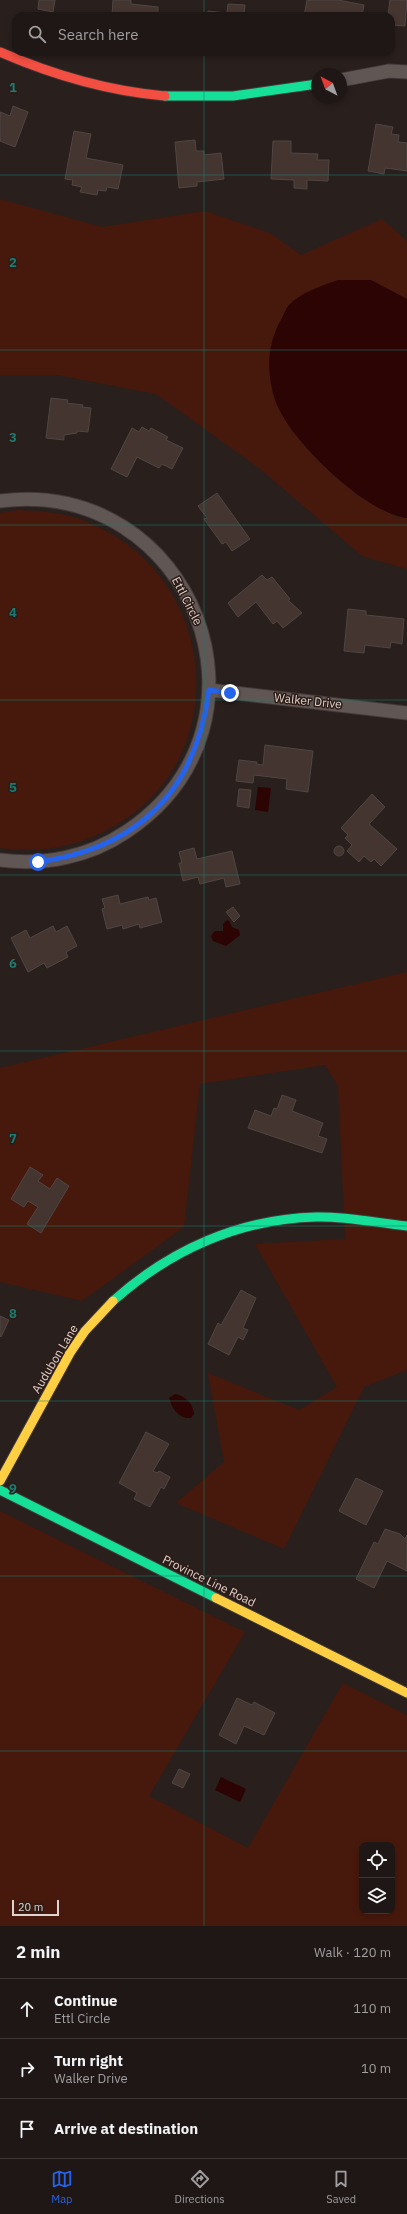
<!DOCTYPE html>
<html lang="en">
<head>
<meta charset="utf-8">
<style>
	:root { --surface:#1f1715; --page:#27201e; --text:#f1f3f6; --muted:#a19fa0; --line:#3c3634; --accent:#2563eb }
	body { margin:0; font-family:"IBM Plex Sans",sans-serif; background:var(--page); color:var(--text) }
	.controls { position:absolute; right:12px; bottom:12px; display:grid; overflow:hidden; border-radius:8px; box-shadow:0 2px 6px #0003 }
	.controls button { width:36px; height:36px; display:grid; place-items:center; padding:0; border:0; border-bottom:1px solid var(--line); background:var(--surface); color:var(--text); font:20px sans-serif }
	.compass { position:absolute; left:311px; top:68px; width:36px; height:36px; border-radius:50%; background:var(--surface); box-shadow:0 2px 6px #0003; rotate:319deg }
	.scale { position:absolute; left:12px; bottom:10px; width:47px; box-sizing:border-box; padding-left:4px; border:2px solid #dfd3cf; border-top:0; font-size:11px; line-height:14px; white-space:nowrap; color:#dfd3cf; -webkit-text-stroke:3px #2e1c17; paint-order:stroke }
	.stop { position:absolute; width:12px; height:12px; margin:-9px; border:3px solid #2563eb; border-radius:50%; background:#fff }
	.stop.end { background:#2563eb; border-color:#fff; box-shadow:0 1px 4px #0008 }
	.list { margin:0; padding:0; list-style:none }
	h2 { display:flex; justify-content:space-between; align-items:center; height:52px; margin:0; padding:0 16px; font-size:17px }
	h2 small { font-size:13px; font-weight:400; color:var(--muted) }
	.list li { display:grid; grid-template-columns:26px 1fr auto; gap:12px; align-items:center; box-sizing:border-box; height:60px; padding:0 16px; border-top:1px solid var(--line) }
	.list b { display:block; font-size:15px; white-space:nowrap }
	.list p { margin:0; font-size:13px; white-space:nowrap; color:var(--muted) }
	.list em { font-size:13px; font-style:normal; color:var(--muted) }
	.icon { flex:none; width:22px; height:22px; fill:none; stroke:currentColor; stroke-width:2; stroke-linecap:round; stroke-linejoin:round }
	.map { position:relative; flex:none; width:407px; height:1926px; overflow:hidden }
	.search { position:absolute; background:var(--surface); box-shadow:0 2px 6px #0003; left:12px; right:12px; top:12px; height:44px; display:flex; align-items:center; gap:10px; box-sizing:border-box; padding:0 14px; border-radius:12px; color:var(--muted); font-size:15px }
	.sheet { height:232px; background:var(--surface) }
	nav { display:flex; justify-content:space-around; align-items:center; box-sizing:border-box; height:56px; border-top:1px solid var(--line); background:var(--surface); font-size:11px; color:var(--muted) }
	nav a { display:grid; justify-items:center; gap:2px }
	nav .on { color:var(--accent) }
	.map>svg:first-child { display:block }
	.green { fill:#47190c; fill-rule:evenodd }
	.water { fill:#2c0403 }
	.building { fill:#453530; stroke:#4f4643 }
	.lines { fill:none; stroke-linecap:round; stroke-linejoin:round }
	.street-casing { stroke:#423938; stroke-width:15 }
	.fast-casing { stroke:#423938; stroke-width:11 }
	.slow-casing { stroke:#423938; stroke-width:11 }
	.jam-casing { stroke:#423938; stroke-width:11 }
	.street { stroke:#605755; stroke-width:13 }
	.fast { stroke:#16e098; stroke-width:9 }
	.slow { stroke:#ffcf43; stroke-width:9 }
	.jam { stroke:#f24e42; stroke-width:9 }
	.route { stroke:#2563eb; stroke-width:5 }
	.grid { fill:none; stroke:#197b73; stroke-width:1; stroke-opacity:0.55 }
	.labels { text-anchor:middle; stroke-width:3; stroke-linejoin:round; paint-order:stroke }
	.street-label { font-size:12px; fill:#dfd3cf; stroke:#2e1c17 }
	.grid-label { font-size:13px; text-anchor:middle; font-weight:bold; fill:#197b73; stroke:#2e1c17; stroke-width:3; stroke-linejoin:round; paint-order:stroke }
</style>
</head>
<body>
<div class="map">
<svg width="407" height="1926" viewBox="0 0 407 1926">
	<rect width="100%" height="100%" fill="#291f1c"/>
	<!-- green -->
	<path class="green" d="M0,199L102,227L205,211L270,233L301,255L382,219L407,241V299L371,280H338L310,291L269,350L270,373L276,400L291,430L320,461L357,495L397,517L407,518V569L362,556L260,469L156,394L57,375H0Z
		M18,510C43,511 69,513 92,524C223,581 235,768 103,832C71,848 36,853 0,848V513Z
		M407,972V1370L364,1387L284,1549L176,1503L224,1462L208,1373L299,1410L337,1387L255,1244L345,1239L338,1086L325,1065L200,1084L184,1227L82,1301L0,1282V1068Z
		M0,1511L245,1632L149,1796L248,1848L343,1683L407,1715V1926H0ZM362,1845H392V1911H362Z"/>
	<!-- water -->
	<path class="water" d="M338,280H371L407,299V518C365,513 289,440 275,400C266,372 267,343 282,318C284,314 286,308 289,305C301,292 322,286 338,280Z
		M258,787L271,788L268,812L255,810Z
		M227,920L229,921L232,927L239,930L240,935L226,946L213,941L211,936L215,931H223V924Z
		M175,1394C185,1396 193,1403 194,1414L191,1418C179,1419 172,1409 169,1398Z
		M221,1777L246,1789L240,1802L215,1790Z"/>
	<!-- building -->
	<path class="building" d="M39,0H55L53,12L38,9Z
		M113,0H131V4L158,7V16H112Z
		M307,0H338L364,5L362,16H304Z
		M390,0H407L405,26L391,25V16H388Z
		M228,4L245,5L244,14L266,16H208V11L227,13Z
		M13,106L28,112L15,147L0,141V112L10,116Z
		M376,124L393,127L391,134L399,135L398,142L407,143V171L385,168L384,174L368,171Z
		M74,131L91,134L86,158L123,165L118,189L107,187L106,191L98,190L97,195L80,192L82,187L72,185L73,180L65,179Z
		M195,140L196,151H204V155L221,153L224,179L197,182V186L179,188L175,142Z
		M273,141H291V153L318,154L317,160H329L328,181L307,180V189L294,188V180L271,179Z
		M51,398L68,400L67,403L83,405L82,407L91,408L88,432L77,431V433L64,435V440L46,438Z
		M142,427L149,431L151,428L168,437L166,440L183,448L172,469L162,464L159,468L137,457L127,477L111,469L132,428L139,432Z
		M217,493L250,539L232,551L226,542L222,544L204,519L207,518L198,506Z
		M262,575L267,580L272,577L290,599L288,600L302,613L283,628L277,621L273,624L256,602L238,617L228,603Z
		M348,609L366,611V615L404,619L402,644L391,642L390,648L365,645L364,653L344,651Z
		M265,745L313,751L308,792L286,789L287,779L254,775L253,783L236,781L239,760L257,762L256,764L263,765Z
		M239,789L251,790L249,808L237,806Z
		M372,794L385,807L369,824L397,849L381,866L374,859L371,862L364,856L359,862L347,851L352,845L345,838L348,835L341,828Z
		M334 851a5 5 0 1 1 10 0a5 5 0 1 1-10 0Z
		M194,848L197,859L232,851L240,884L226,887L224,878L200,884L198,877L183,881L179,863H182L179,852Z
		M118,895L120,904L148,897L149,900L156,898L162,922L140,928L139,924L123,929L122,925L107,929L102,909L105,908L102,899Z
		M233,907L240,916L234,922L226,912Z
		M53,926L56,932L67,926L77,946L66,952L68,957L47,968L44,963L28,972L11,938L26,930L30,938Z
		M282,1095L296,1100L292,1111L323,1123L318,1136L327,1139L322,1153L248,1128L255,1110L271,1116L274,1108L277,1109Z
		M30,1167L43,1175L38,1181L50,1189L57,1178L69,1186L41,1233L27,1224L38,1207L28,1201L24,1207L11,1199Z
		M241,1290L256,1298L243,1328L248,1330L243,1340L238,1337L229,1355L208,1344L218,1323L221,1325Z
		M0,1316L9,1320L1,1337L0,1336Z
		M146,1432L169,1444L153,1471L157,1473L159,1471L170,1477L164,1489L161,1487L150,1507L134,1499L137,1493L119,1483Z
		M356,1478L383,1491L366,1525L339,1511Z
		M385,1529L400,1534L405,1539L407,1535V1571L387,1561L374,1588L356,1579L374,1542L378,1544Z
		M237,1698L252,1705L254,1702L275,1713L264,1735L244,1726L236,1744L219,1735Z
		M179,1769L190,1774L183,1788L172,1783Z"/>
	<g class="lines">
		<defs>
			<path id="street" d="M341,80L389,71L407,72
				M0,501C193,477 289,724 126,832C89,857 43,866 0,860
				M209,690L407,713"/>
			<path id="fast" d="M165,96H233L317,84
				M113,1301C170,1250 239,1219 316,1217C346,1216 377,1223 407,1226
				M0,1490L216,1598"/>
			<path id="slow" d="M0,1481L70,1353L85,1331L113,1301
				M216,1598L407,1693"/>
			<path id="jam" d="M0,52C53,75 107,91 165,96"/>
		</defs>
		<!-- street casing -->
		<use href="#street" class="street-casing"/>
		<!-- fast casing -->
		<use href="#fast" class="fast-casing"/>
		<!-- slow casing -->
		<use href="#slow" class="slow-casing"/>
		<!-- jam casing -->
		<use href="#jam" class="jam-casing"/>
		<!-- street -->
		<use href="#street" class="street"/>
		<!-- fast -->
		<use href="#fast" class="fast"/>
		<!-- slow -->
		<use href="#slow" class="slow"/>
		<!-- jam -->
		<use href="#jam" class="jam"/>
	</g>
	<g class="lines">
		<!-- route -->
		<path class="route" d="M38,862C139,848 196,791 209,690L230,693"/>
	</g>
	<!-- grid -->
	<path class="grid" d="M204,0V16M204,52V1926M0,175H407M0,350H407M0,525H407M0,700H407M0,875H407M0,1051H407M0,1226H407M0,1401H407M0,1576H407M0,1751H407"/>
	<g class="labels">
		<!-- street labels -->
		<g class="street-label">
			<text transform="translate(187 601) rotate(63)" y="4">Ettl Circle</text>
			<text transform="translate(308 701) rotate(6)" y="4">Walker Drive</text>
			<text transform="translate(55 1359) rotate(-59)" y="4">Audubon Lane</text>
			<text transform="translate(209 1581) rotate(26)" y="4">Province Line Road</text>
		</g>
	</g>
	<g class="grid-label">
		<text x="13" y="92">1</text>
		<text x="13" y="267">2</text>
		<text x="13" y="442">3</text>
		<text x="13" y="617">4</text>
		<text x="13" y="792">5</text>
		<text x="13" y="968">6</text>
		<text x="13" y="1143">7</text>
		<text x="13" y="1318">8</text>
		<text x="13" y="1493">9</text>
	</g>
</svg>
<div class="controls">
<button><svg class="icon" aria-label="locate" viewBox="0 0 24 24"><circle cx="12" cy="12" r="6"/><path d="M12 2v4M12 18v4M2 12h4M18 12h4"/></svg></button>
<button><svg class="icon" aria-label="layers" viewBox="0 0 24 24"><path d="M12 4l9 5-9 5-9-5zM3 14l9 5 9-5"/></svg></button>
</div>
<svg class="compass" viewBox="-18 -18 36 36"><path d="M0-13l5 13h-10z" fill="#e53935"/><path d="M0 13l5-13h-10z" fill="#a19fa0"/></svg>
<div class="scale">20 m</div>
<div class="stop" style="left:38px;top:862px"></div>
<div class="stop end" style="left:230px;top:693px"></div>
<div class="search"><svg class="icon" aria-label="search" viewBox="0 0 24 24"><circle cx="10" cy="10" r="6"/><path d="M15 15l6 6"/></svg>Search here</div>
</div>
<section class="sheet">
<h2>2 min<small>Walk · 120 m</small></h2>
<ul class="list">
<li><svg class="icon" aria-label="ahead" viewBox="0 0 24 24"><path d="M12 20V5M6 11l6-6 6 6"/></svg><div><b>Continue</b><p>Ettl Circle</p></div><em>110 m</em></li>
<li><svg class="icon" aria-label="right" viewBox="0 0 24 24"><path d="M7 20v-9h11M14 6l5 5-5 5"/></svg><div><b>Turn right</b><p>Walker Drive</p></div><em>10 m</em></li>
<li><svg class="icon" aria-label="arrive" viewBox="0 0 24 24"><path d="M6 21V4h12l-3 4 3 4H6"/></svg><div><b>Arrive at destination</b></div></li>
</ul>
</section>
<nav>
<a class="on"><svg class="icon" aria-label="map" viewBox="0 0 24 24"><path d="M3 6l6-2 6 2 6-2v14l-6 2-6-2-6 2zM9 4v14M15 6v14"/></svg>Map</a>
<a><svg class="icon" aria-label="directions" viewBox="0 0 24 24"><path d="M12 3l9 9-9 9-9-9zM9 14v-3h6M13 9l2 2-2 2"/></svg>Directions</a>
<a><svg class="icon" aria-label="saved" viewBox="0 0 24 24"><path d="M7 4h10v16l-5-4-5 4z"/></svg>Saved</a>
</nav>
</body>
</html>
